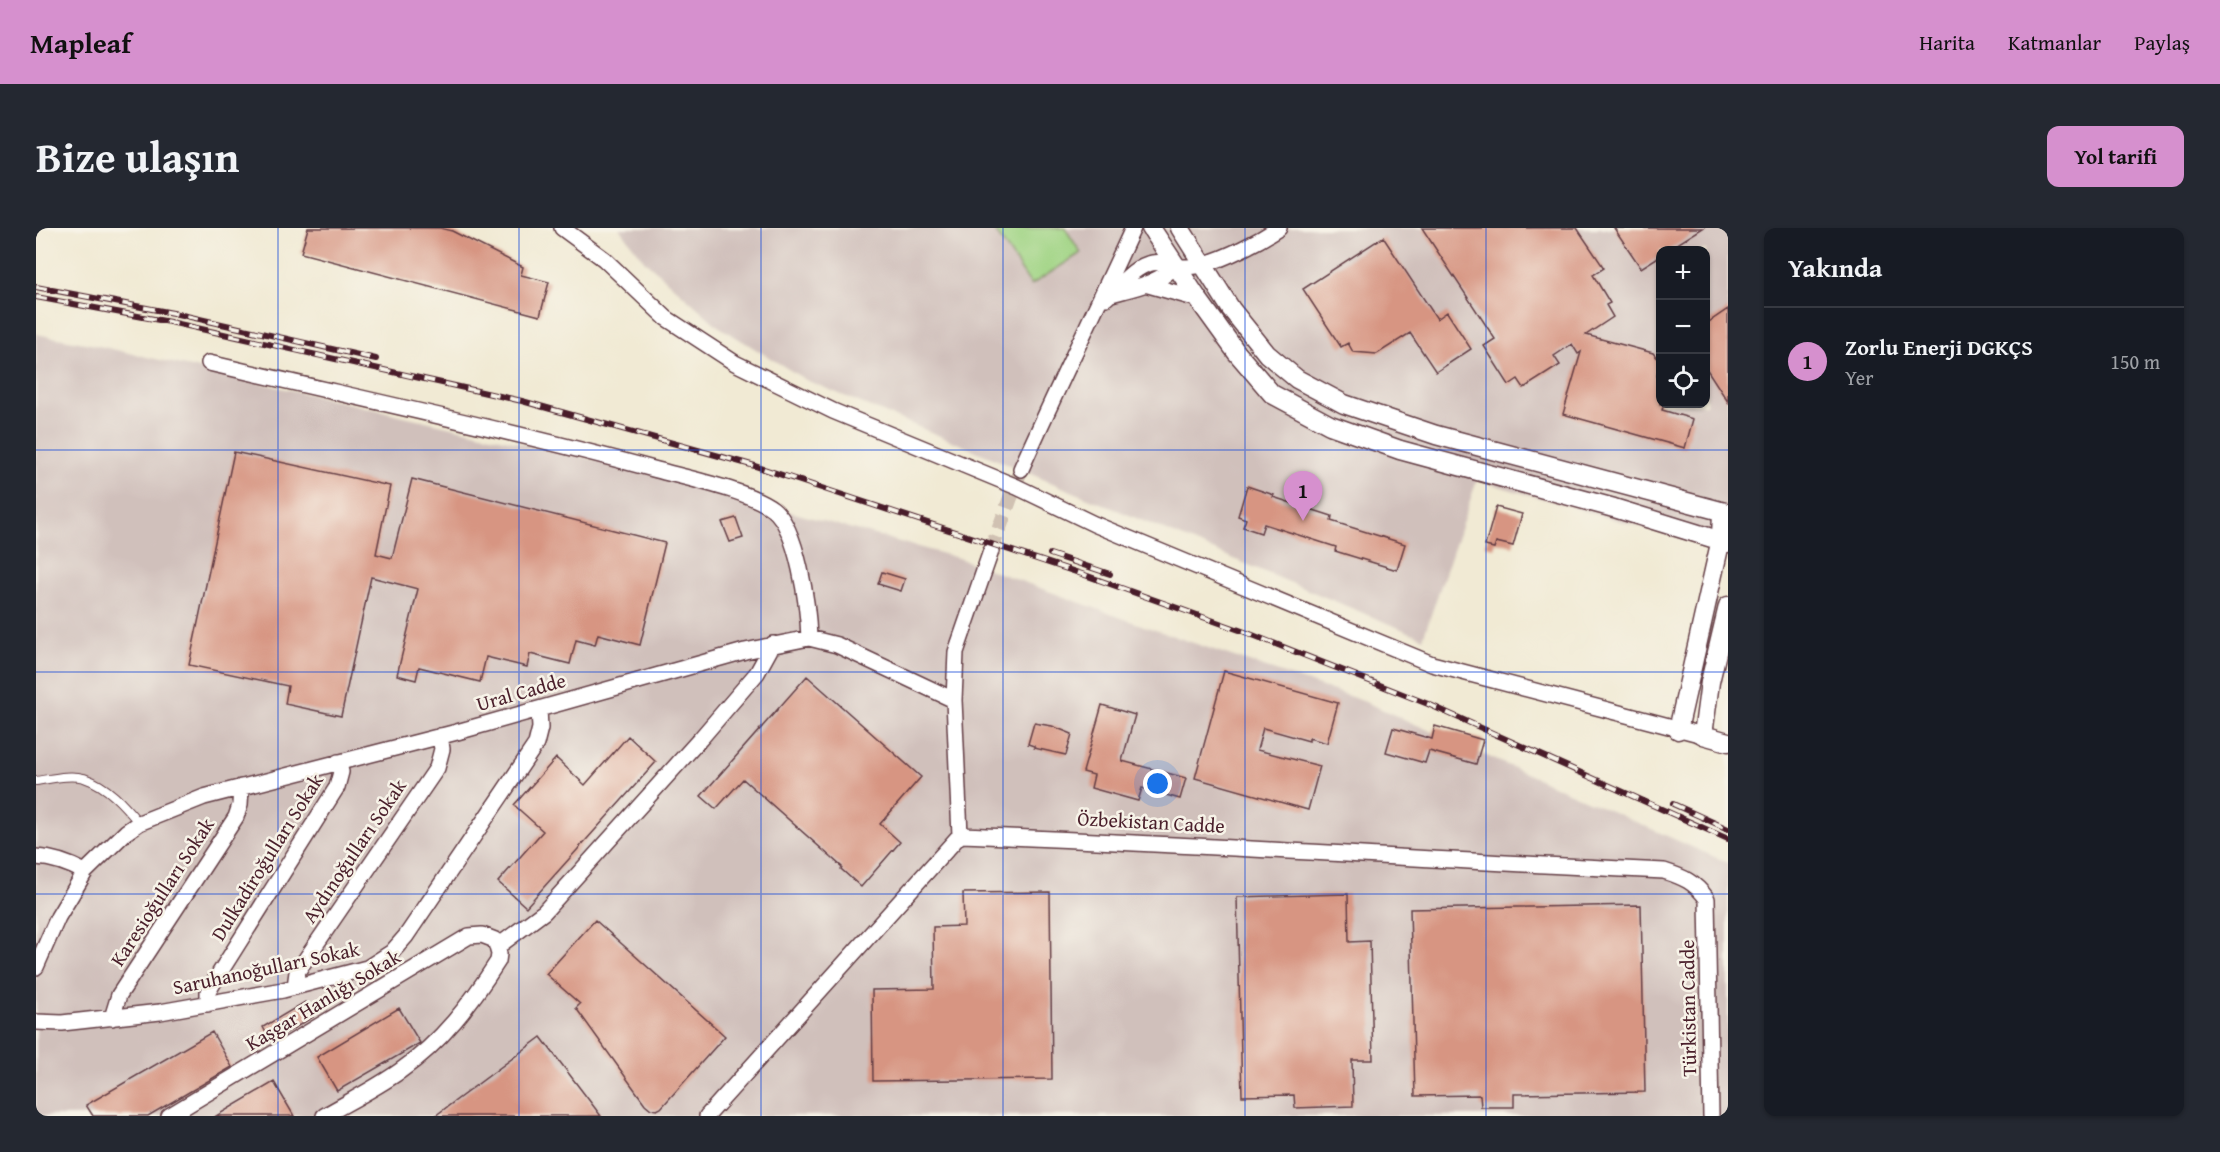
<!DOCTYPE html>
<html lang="tr">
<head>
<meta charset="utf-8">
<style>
	:root { --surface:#171b24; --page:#242831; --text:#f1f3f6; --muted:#9ea1a6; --line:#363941; --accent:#d690ce }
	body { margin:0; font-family:"Gentium Book Plus",serif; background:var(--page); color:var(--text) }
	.controls { position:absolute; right:18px; top:18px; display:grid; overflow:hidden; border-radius:12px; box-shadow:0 2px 4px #0004 }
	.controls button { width:54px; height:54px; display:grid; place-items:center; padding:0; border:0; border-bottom:2px solid var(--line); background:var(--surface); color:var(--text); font:30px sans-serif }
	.you { position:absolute; left:1122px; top:556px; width:21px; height:21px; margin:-15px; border:4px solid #fff; border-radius:50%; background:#1a73e8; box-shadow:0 0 0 9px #1a73e833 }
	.badge { display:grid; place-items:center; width:39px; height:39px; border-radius:50%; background:var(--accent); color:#111; font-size:20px; font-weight:700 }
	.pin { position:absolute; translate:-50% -50px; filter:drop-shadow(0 2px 3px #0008) }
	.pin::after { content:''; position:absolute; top:32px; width:21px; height:18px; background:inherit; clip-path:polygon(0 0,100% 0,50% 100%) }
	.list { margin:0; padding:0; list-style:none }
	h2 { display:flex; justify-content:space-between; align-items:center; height:78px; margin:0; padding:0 24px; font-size:26px }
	h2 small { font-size:20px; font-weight:400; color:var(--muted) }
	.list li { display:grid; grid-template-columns:39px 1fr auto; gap:18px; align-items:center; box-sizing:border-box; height:108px; padding:0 24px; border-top:2px solid var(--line) }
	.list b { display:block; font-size:22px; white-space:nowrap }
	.list p { margin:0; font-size:20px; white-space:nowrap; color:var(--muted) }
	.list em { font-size:20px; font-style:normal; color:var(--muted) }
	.icon { flex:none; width:33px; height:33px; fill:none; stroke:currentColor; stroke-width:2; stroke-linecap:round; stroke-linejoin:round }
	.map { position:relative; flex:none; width:1692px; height:888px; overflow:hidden; border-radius:12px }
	header { display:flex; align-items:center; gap:36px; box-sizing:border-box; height:84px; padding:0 30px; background:var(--accent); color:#111 }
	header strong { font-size:28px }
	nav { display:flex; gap:33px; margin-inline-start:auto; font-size:21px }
	.intro { display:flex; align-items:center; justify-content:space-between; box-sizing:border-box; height:144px; padding:0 36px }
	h1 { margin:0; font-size:42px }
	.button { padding:15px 27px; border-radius:12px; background:var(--accent); color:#111; font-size:21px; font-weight:700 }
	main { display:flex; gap:36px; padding:0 36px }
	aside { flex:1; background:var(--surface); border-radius:12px; box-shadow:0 2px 4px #0004 }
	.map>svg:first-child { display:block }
	.industrial { fill:#d0c0bb; fill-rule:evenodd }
	.green { fill:#a0d484; stroke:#757a58; stroke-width:1.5 }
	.building { fill:#d79582 }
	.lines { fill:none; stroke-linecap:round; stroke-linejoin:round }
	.minor-tunnel { stroke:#d0c1b2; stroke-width:15; stroke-dasharray:15 8; stroke-linecap:butt }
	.service-casing { stroke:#633d44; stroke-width:10 }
	.minor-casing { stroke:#633d44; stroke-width:18 }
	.tertiary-casing { stroke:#633d44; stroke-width:21 }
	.service { stroke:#fff; stroke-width:8 }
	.minor { stroke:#fff; stroke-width:15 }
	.tertiary { stroke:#fff; stroke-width:18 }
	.rail-casing { stroke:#4a1f2b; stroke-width:6 }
	.rail { stroke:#f7f3e8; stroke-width:4; stroke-dasharray:11; stroke-linecap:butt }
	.grid { fill:none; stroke:#1d4ed8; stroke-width:1.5; stroke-opacity:0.55 }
	.labels { text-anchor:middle; stroke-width:5; stroke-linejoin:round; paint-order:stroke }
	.street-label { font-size:20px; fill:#4a1f2b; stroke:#f7f3e8 }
</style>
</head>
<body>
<header>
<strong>Mapleaf</strong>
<nav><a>Harita</a><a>Katmanlar</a><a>Paylaş</a></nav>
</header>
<div class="intro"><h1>Bize ulaşın</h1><a class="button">Yol tarifi</a></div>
<main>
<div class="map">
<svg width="1692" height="888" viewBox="0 0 1692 888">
	<rect width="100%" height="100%" fill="#f7f3e8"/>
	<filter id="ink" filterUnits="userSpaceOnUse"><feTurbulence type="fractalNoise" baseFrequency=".0167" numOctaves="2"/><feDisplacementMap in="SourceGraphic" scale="12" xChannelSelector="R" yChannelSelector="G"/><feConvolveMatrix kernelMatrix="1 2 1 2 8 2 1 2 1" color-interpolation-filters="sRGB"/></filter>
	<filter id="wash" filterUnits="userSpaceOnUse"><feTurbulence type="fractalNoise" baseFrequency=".008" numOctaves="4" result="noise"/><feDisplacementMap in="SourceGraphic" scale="24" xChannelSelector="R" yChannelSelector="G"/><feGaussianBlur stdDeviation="1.35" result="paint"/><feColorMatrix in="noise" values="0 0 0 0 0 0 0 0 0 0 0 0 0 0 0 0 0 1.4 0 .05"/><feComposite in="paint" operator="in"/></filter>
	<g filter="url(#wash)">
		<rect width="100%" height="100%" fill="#f1ead4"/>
		<!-- industrial -->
		<path class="industrial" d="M583,0H1692V324L1441,252L1387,410L770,152L682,98L609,33ZM1624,22H1670V176H1624Z
			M0,106L54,116L595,240L922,330L1105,397L1327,473L1692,635V888H0Z"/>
		<!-- green -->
		<path class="green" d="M957,0H1029L1045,25L995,57Z"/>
		<g id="blocks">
			<!-- building -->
			<path class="building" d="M272,0H404L416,3L487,39L485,47L513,54L504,88L265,25Z
				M1386,0H1541L1568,40L1557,47L1574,75L1570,77L1577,89L1550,107L1617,125L1624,133L1621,148L1624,149V176H1628L1626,182L1657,191L1649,220L1527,186L1545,124L1542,126L1536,116L1518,128L1524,137L1488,160L1482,151L1473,157L1448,118L1459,111Z
				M1578,0H1667L1632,22H1624V28L1605,40Z
				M1347,9L1401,91L1411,84L1435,121L1400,144L1374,105L1341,126L1317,124L1312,115L1305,119L1267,61Z
				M1692,81V174L1670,140V96Z
				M198,224L354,258L340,326L356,330L376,251L629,315L604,417L562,406L559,417L540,412L534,436L494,426L491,439L450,429L444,454L383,439L380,452L361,447L382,361L335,349L305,488L249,476L252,458L153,437Z
				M1211,258L1238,267L1237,269L1296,288L1295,293L1369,316L1361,342L1299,323L1300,319L1228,296L1225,305L1207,299L1210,291L1202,288Z
				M1460,279L1486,286L1477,318L1460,314L1458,320L1449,318Z
				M700,290L707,310L694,314L686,294Z
				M846,344L869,351L865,363L842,356Z
				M1188,443L1302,475L1291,515L1273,510V513L1227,500L1221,522L1284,538L1272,582L1159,550Z
				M771,448L885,549L844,596L864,614L825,659L805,641L806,639L707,551L680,581L665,568Z
				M1066,477L1099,487L1086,533L1150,550L1144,571L1106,560L1102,573L1055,560L1058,547L1047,544Z
				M998,495L1016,498L1036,506L1030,527L998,520V518L992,516Z
				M1399,498L1447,512L1440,536L1393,523L1389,535L1350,524L1357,500L1396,511Z
				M592,508L620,534L490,679L462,654L507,603L478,577L520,530L549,557Z
				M1014,664L1016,851L837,853L836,762L898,761L897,699L928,698L927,665Z
				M1312,666L1313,714L1334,713L1337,832H1316L1317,878L1259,880L1258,867L1206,868L1201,669Z
				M1605,677L1609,864L1478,866V879H1445L1444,867L1379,868L1374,681Z
				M559,692L689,808L625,880L621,882L615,881L609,876L540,780L544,776L510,746Z
				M269,774L277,789L235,814L227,799Z
				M363,780L384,815L301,863L281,829Z
				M176,804L196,839L112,888H57L50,877Z
				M505,809L565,888H399Z
				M238,854L258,888H180Z"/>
		</g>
	</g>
	<g filter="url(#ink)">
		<use href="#blocks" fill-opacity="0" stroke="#633d44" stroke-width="1.5"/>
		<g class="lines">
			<!-- minor-tunnel -->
			<path class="minor-tunnel" d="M955,323L985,241"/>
			<defs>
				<path id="service" d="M0,553C15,551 33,546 48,550C72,558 88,577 103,595"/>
				<path id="minor" d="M526,0L568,31L630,90L699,135L797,183L981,259L1058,296L1396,436L1667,507
					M1109,56L1162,71
					M1075,66C1096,60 1122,56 1138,39
					M1070,70C1086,56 1102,31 1127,35C1131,36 1133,37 1136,38C1144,40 1160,39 1168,36C1191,30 1223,13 1243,0
					M173,135C322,170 473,202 621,242C651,250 714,263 737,281C762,301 772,378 773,410
					M985,241C1021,160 1060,81 1097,0
					M918,472L920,424L955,323
					M0,629C18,630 32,635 49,644
					M461,719L508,684L666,509L721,445L737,416
					M0,739L22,689L49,644L90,604L103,595L168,569L421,504L709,423L773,410L801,417L918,472L924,607
					M259,759L261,744L401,540L406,521L404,508
					M172,776V764L176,757L301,559L305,544L302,534
					M76,790L83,767L200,589L204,577L205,559
					M0,794L26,795L124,784L247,762L331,740L356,724L370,708L500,516L504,500L503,481
					M133,888L433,708L446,707L459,712L463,726L462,733C435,775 406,814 364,843C340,860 314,873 288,888
					M671,888L924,607C1159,616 1393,632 1628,643C1647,649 1659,654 1671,671L1675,888"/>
				<path id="tertiary" d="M1115,0L1162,71L1201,125L1236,166L1294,197L1364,222L1578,280L1692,315
					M1144,0L1195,81L1231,126L1261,151L1308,176L1400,207L1692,285
					M1692,378L1674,454L1667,507L1692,514
					M1642,502L1685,311L1686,283"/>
			</defs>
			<!-- service casing -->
			<use href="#service" class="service-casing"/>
			<!-- minor casing -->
			<use href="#minor" class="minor-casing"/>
			<!-- tertiary casing -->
			<use href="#tertiary" class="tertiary-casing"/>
			<!-- service -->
			<use href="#service" class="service"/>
			<!-- minor -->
			<use href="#minor" class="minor"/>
			<!-- tertiary -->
			<use href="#tertiary" class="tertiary"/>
			<defs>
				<path id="rail" d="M0,59L137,85L340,131
					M0,69L134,94L486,173L719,238L1046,346L1209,404L1392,476L1692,611
					M1014,326L1074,346
					M1637,576L1692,601"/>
			</defs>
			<!-- rail casing -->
			<use href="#rail" class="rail-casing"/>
			<!-- rail -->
			<use href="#rail" class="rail"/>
		</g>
	</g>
	<!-- grid -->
	<path class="grid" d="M242,0V888M483,0V888M725,0V888M967,0V888M1209,0V888M1450,0V888M0,222H1692M0,444H1692M0,666H1692"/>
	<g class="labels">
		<!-- street labels -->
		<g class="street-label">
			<text transform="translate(485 464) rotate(-16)" y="7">Ural Cadde</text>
			<text transform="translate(1115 594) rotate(3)" y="7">Özbekistan Cadde</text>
			<text transform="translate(318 623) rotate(-56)" y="7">Aydınoğulları Sokak</text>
			<text transform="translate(231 629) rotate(-58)" y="7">Dulkadiroğulları Sokak</text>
			<text transform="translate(126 664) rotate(-57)" y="7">Karesioğulları Sokak</text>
			<text transform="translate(230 740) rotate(-12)" y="7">Saruhanoğulları Sokak</text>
			<text transform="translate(287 772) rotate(-31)" y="7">Kaşgar Hanlığı Sokak</text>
			<text transform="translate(1652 780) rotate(-91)" y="7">Türkistan Cadde</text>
		</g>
	</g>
</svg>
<div class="controls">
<button>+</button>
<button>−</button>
<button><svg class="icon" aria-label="locate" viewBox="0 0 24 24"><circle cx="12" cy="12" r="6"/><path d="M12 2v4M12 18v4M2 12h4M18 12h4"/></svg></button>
</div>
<div class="you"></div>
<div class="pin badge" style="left:1267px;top:293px">1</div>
</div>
<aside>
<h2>Yakında<small></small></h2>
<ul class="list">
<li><span class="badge">1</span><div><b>Zorlu Enerji DGKÇS</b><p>Yer</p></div><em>150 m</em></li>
</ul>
</aside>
</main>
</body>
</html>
